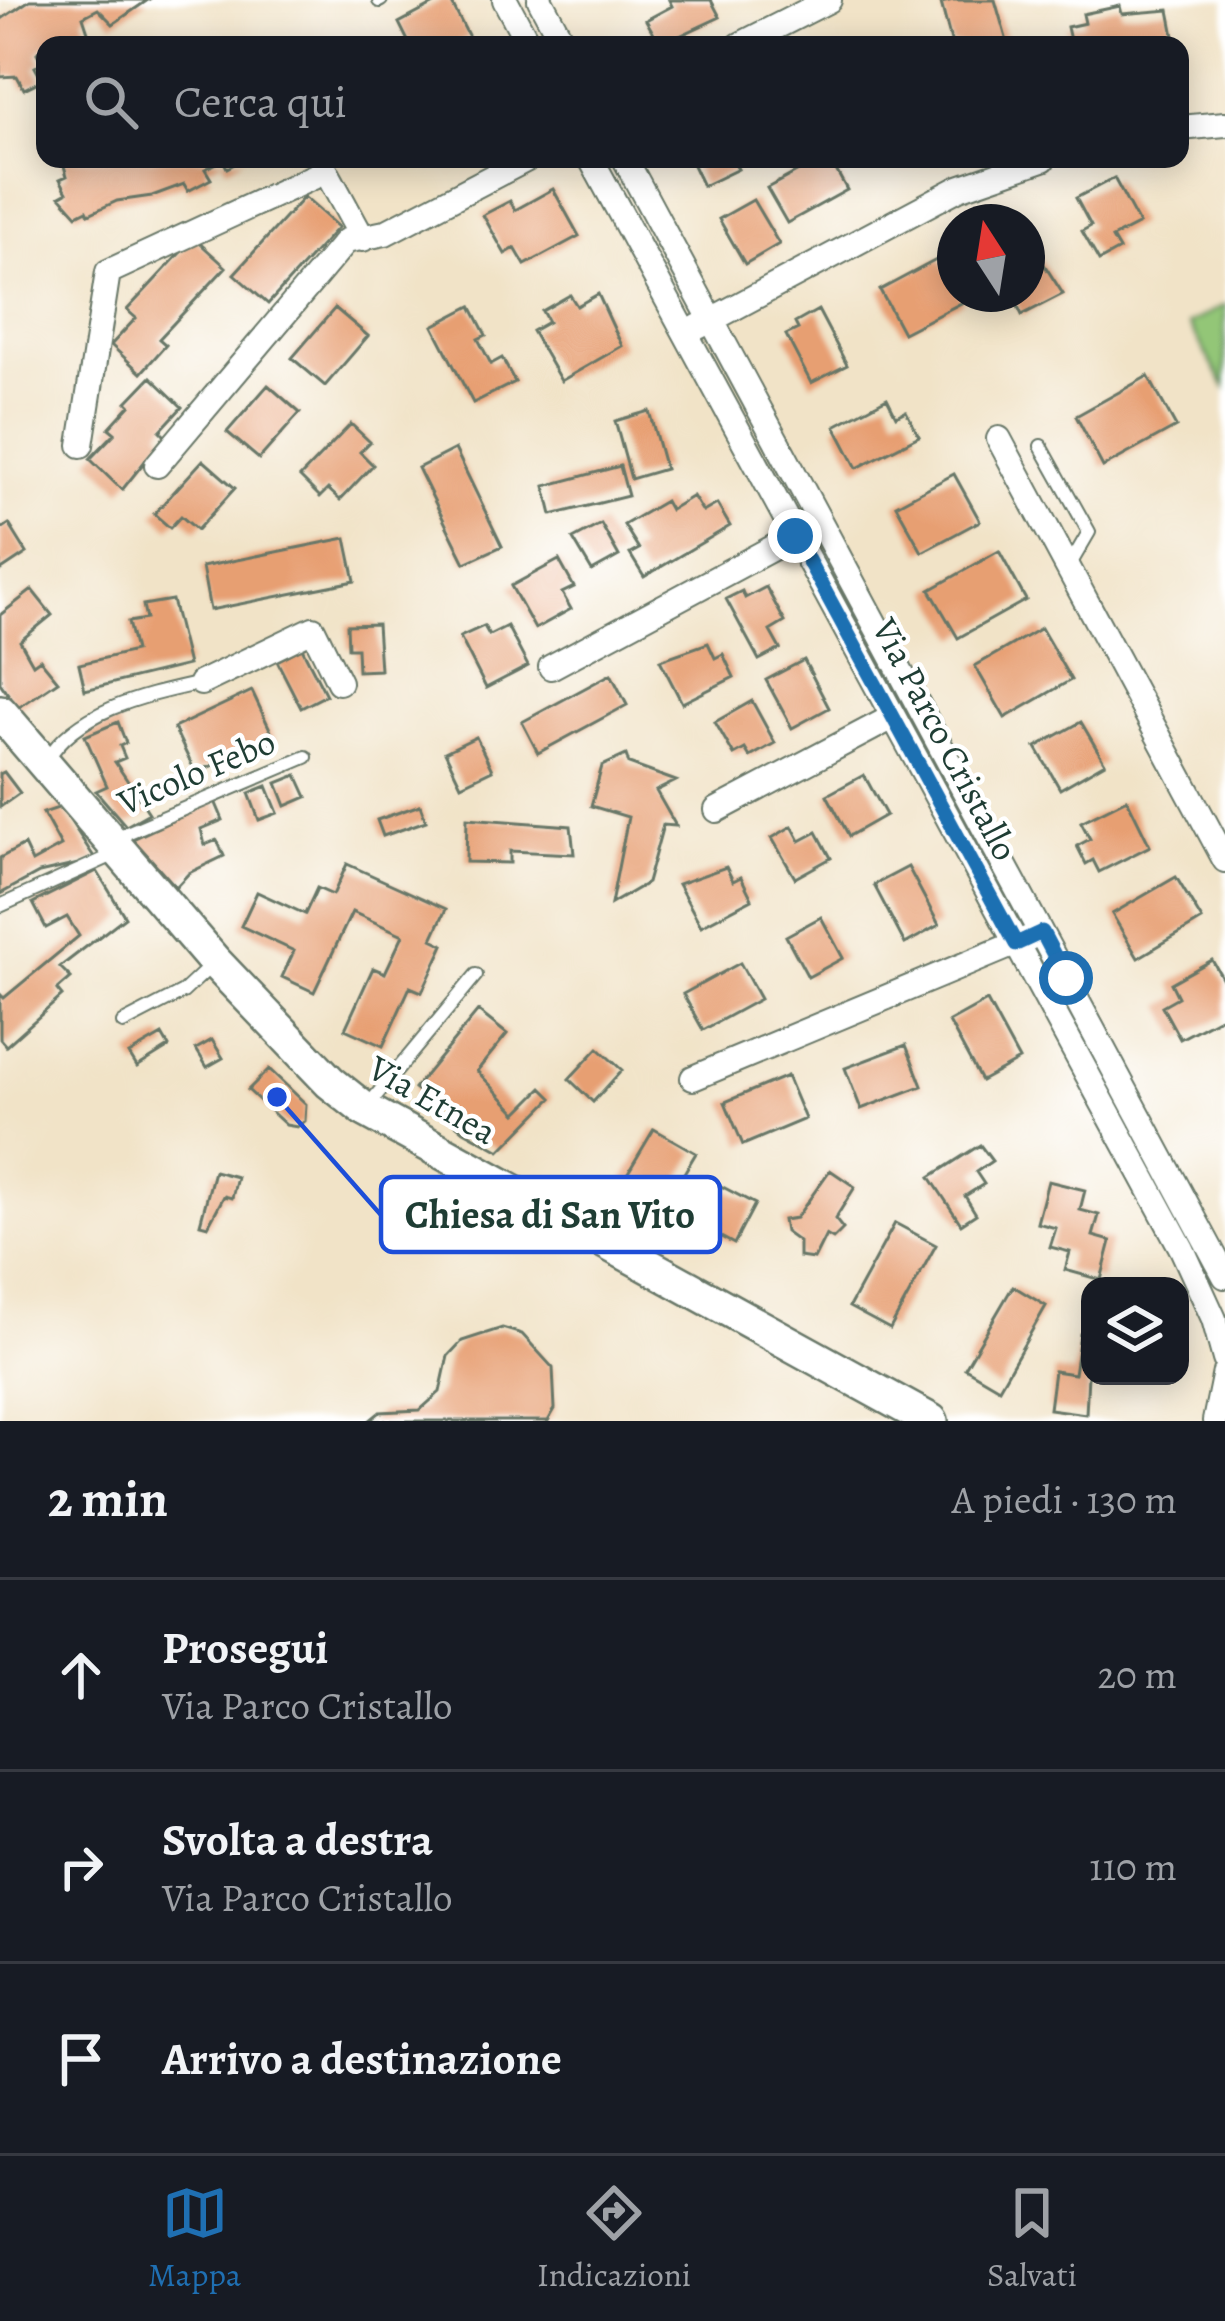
<!DOCTYPE html>
<html lang="it">
<head>
<meta charset="utf-8">
<style>
	:root { --surface:#171b24; --page:#242831; --text:#f1f3f6; --muted:#9ea1a6; --line:#363941; --accent:#1f6fb2 }
	body { margin:0; font-family:Alegreya,serif; background:var(--page); color:var(--text) }
	.controls { position:absolute; right:36px; bottom:36px; display:grid; overflow:hidden; border-radius:24px; box-shadow:0 6px 30px #0003 }
	.controls button { width:108px; height:108px; display:grid; place-items:center; padding:0; border:0; border-bottom:3px solid var(--line); background:var(--surface); color:var(--text); font:60px sans-serif }
	.compass { position:absolute; left:937px; top:204px; width:108px; height:108px; border-radius:50%; background:var(--surface); box-shadow:0 6px 30px #0003; rotate:348deg }
	.stop { position:absolute; width:36px; height:36px; margin:-27px; border:9px solid #1f6fb2; border-radius:50%; background:#fff }
	.stop.end { background:#1f6fb2; border-color:#fff; box-shadow:0 3px 12px #0008 }
	.list { margin:0; padding:0; list-style:none }
	h2 { display:flex; justify-content:space-between; align-items:center; height:156px; margin:0; padding:0 48px; font-size:51px }
	h2 small { font-size:39px; font-weight:400; color:var(--muted) }
	.list li { display:grid; grid-template-columns:78px 1fr auto; gap:36px; align-items:center; box-sizing:border-box; height:192px; padding:0 48px; border-top:3px solid var(--line) }
	.list b { display:block; font-size:45px; white-space:nowrap }
	.list p { margin:0; font-size:39px; white-space:nowrap; color:var(--muted) }
	.list em { font-size:39px; font-style:normal; color:var(--muted) }
	.icon { flex:none; width:66px; height:66px; fill:none; stroke:currentColor; stroke-width:2; stroke-linecap:round; stroke-linejoin:round }
	.map { position:relative; flex:none; width:1225px; height:1421px; overflow:hidden }
	.search { position:absolute; background:var(--surface); box-shadow:0 6px 30px #0003; left:36px; right:36px; top:36px; height:132px; display:flex; align-items:center; gap:30px; box-sizing:border-box; padding:0 42px; border-radius:24px; color:var(--muted); font-size:45px }
	.sheet { height:732px; background:var(--surface) }
	nav { display:flex; justify-content:space-around; align-items:center; box-sizing:border-box; height:168px; border-top:3px solid var(--line); background:var(--surface); font-size:33px; color:var(--muted) }
	nav a { display:grid; justify-items:center; gap:6px }
	nav .on { color:var(--accent) }
	.map>svg:first-child { display:block }
	.green { fill:#93c677; stroke:#598256; stroke-width:3 }
	.building { fill:#e79f72 }
	.lines { fill:none; stroke-linecap:round; stroke-linejoin:round }
	.service-casing { stroke:#687767; stroke-width:16 }
	.minor-casing { stroke:#687767; stroke-width:28 }
	.secondary-casing { stroke:#687767; stroke-width:38 }
	.service { stroke:#fff; stroke-width:12 }
	.minor { stroke:#fff; stroke-width:24 }
	.secondary { stroke:#fff; stroke-width:33 }
	.route { stroke:#1f6fb2; stroke-width:15 }
	.labels { text-anchor:middle; stroke-width:9; stroke-linejoin:round; paint-order:stroke }
	.street-label { font-size:36px; fill:#1f3d34; stroke:#fff }
	.leader { fill:none; stroke:#1d4ed8; stroke-width:4.5 }
	.callout-dot { fill:#1d4ed8; stroke:#fff; stroke-width:4.5 }
	.callout { fill:#fff; stroke:#1d4ed8; stroke-width:4.5 }
	.callout-label { font-size:39px; text-anchor:middle; font-weight:bold; fill:#1f3d34 }
</style>
</head>
<body>
<div class="map">
<svg width="1225" height="1421" viewBox="0 0 1225 1421">
	<rect width="100%" height="100%" fill="#fff"/>
	<filter id="ink" filterUnits="userSpaceOnUse"><feTurbulence type="fractalNoise" baseFrequency=".00833" numOctaves="2"/><feDisplacementMap in="SourceGraphic" scale="24" xChannelSelector="R" yChannelSelector="G"/><feConvolveMatrix kernelMatrix="1 2 1 2 8 2 1 2 1" color-interpolation-filters="sRGB"/></filter>
	<filter id="wash" filterUnits="userSpaceOnUse"><feTurbulence type="fractalNoise" baseFrequency=".004" numOctaves="4" result="noise"/><feDisplacementMap in="SourceGraphic" scale="48" xChannelSelector="R" yChannelSelector="G"/><feGaussianBlur stdDeviation="2.7" result="paint"/><feColorMatrix in="noise" values="0 0 0 0 0 0 0 0 0 0 0 0 0 0 0 0 0 1.4 0 .05"/><feComposite in="paint" operator="in"/></filter>
	<g filter="url(#wash)">
		<rect width="100%" height="100%" fill="#f1e3c7"/>
		<!-- green -->
		<path class="green" d="M1225,305V387L1189,324Z"/>
		<g id="blocks">
			<!-- building -->
			<path class="building" d="M30,0H148L113,24L98,9L83,17L91,41L45,45L37,53L42,63L35,67L42,80L24,89L17,76L0,77V20Z
				M442,0H450L469,37L453,45H410L399,23Z
				M669,0H711L720,17L660,45L646,20L672,6Z
				M953,0H995L1008,45H952L941,3Z
				M1120,6L1122,14L1169,10L1174,36L1159,39L1161,45H1071L1067,27L1085,23L1083,14Z
				M244,159L227,168L223,160L205,169L211,179L188,191L184,184L152,196L117,201L89,214L87,210L77,215L60,196L67,192L60,179L67,176L62,159Z
				M690,159H733L738,169L703,186Z
				M821,159H830L847,190L787,223L767,188Z
				M1114,178L1139,224L1112,238L1119,250L1099,261L1082,231L1091,226L1076,198Z
				M553,189L579,236L525,265L515,248L505,254L483,215L510,201L515,210Z
				M304,197L338,227L268,304L234,274Z
				M753,200L779,244L745,264L719,219Z
				M194,238L226,267L159,339L166,345L141,373L111,345L136,318L127,310Z
				M1027,238L1063,294L1022,315L1012,294H1027Z
				M940,258L963,302L903,333L880,290Z
				M598,294L622,346L561,381L532,331L548,322L542,311L570,295L577,306Z
				M471,306L486,335L478,339L491,364L502,358L515,382L473,403L433,326Z
				M335,308L368,336L325,386L292,358Z
				M818,310L847,365L811,383L786,335L798,329L795,323Z
				M1148,376L1176,427L1103,467L1076,416Z
				M151,377L182,407L160,431L165,436L122,490L90,459L115,433L109,428L130,405L127,402Z
				M268,385L300,413L259,459L227,432Z
				M887,398L896,416L906,411L919,436L857,468L835,426Z
				M649,411L665,469L631,479L615,421Z
				M351,424L370,442L360,452L373,465L340,500L328,489L320,497L300,477Z
				M455,449L502,546L465,563L418,468Z
				M203,460L235,488L197,530L181,516L170,528L154,514Z
				M620,466L628,496L552,515L545,486Z
				M954,474L980,521L922,552L896,505Z
				M693,496L703,512L717,504L730,526L644,577L630,554L639,549L624,525L665,501L670,510Z
				M9,524L27,553L0,571V530Z
				M601,524L619,556L592,571L573,539Z
				M346,538L355,581L210,610L202,567Z
				M999,551L1026,600L958,638L930,590Z
				M559,560L574,587L562,593L571,609L535,629L511,586Z
				M766,587L785,622L770,631L780,649L759,660L726,599L742,591L745,598Z
				M32,590L52,615L20,641L33,664L40,659L58,681L18,708L0,683V615Z
				M172,600L188,665L85,690L79,664L135,651L128,622L146,619L143,605Z
				M377,624L380,670L358,671L357,648H348L347,625Z
				M484,626L489,635L507,626L528,666L486,688L460,637Z
				M1041,628L1071,680L1005,718L975,666Z
				M708,643L715,658L723,654L734,677L682,703L660,660Z
				M302,648L326,695L301,708L277,661Z
				M804,660L829,708L792,728L766,680Z
				M611,674L627,705L538,753L522,722Z
				M252,691L276,742L195,772L174,728Z
				M752,701L775,743L750,757L745,749L734,755L715,722Z
				M118,722L126,743L120,746L125,758L115,762L149,813L126,826L96,791L107,786L85,736Z
				M1081,722L1105,763L1060,789L1036,747Z
				M476,737L492,770L461,785L445,752Z
				M626,755L629,764L676,781L656,791L676,826L663,825L647,883L611,904L628,817L591,806L602,766Z
				M4,772L20,793L0,807V774Z
				M297,775L307,797L286,806L277,783Z
				M864,775L886,815L849,836L827,795Z
				M267,786L278,813L259,820L249,793Z
				M1127,799L1150,846L1099,872L1093,860L1086,864L1077,846L1090,839L1081,822Z
				M215,801L223,820L201,829L205,845L217,840L224,856L189,873L176,887L133,839Z
				M420,805L426,821L383,836L377,820Z
				M61,807L96,860L39,873L0,894V858L24,845L32,862L61,846L43,813Z
				M467,818L571,826L574,854L510,851V863L466,862Z
				M792,826L800,841L817,832L831,858L795,878L772,838Z
				M347,864L446,909L432,939L444,945L422,992L410,987L383,1046L345,1029L373,968L385,973L403,935L352,912L314,992L282,977L294,951L241,926L257,892L305,914L317,888L333,895Z
				M726,867L733,881L741,877L752,899L701,926L678,884Z
				M908,867L939,925L905,944L874,885Z
				M97,871L125,917L60,967L71,978L57,990L62,996L6,1046L0,1039V994L4,998L79,936L67,917L46,928L33,903Z
				M1176,877L1202,920L1138,958L1112,914Z
				M821,917L843,958L808,977L786,936Z
				M1212,960L1225,983V1015L1180,1039L1162,1006L1178,997L1171,983Z
				M740,963L760,999L703,1030L683,994Z
				M987,1001L1019,1060L981,1081L949,1022Z
				M478,1011L507,1034L477,1071L517,1113L542,1088L552,1098L500,1151L464,1131L414,1089Z
				M162,1035L169,1047L137,1067L129,1054Z
				M212,1040L223,1058L207,1067L196,1049Z
				M906,1045L922,1086L861,1109L845,1068Z
				M598,1048L622,1070L593,1102L569,1079Z
				M269,1069L306,1104L305,1121L297,1127L286,1125L248,1090Z
				M787,1076L805,1119L743,1145L725,1102Z
				M654,1129L696,1153L665,1205L623,1181Z
				M980,1145L992,1161L976,1172L984,1184L965,1196L976,1214L961,1224L930,1177Z
				M830,1170L855,1187L835,1219L843,1229L833,1239L826,1235L814,1259L799,1257V1242L785,1232L783,1220L796,1218Z
				M214,1171L237,1177L232,1198L224,1196L208,1226L200,1224Z
				M1048,1181L1085,1190L1080,1210L1099,1215L1093,1236L1111,1241L1101,1280L1065,1270L1070,1252L1050,1247L1056,1228L1037,1223Z
				M719,1185L755,1204L734,1244L697,1224Z
				M895,1223L936,1245L890,1329L849,1307Z
				M1013,1286L1046,1306L999,1388L965,1368Z
				M502,1328L522,1334L553,1368L555,1409L548,1421H369L380,1412L420,1410L440,1392L448,1356L462,1341Z
				M1080,1334L1090,1336L1086,1414L1049,1409L1054,1371L1074,1374Z"/>
		</g>
	</g>
	<g filter="url(#ink)">
		<use href="#blocks" fill-opacity="0" stroke="#687767" stroke-width="3"/>
		<g class="lines">
			<defs>
				<path id="service" d="M379,1L381,0
					M1041,446L1089,532L1068,568
					M47,760C77,709 148,695 201,683
					M115,838L306,757
					M0,906L118,853
					M123,1023L183,992L214,963
					M365,1109L476,975"/>
				<path id="minor" d="M505,0L529,45
					M540,0L564,45
					M740,45L829,0
					M1180,128L1225,124
					M591,159L1182,1249L1214,1319L1225,1359
					M625,159L1225,1276
					M698,327L959,188L1043,159
					M999,439L1225,860
					M81,445L108,272L326,171L363,239
					M157,465L346,241L385,233L527,159
					M551,667L795,536
					M201,683L313,629L339,682
					M717,810L893,717
					M693,1078L1029,938
					M1215,1421L1225,1372"/>
				<path id="secondary" d="M0,712L215,962L330,1082L364,1109L931,1421"/>
			</defs>
			<!-- service casing -->
			<use href="#service" class="service-casing"/>
			<!-- minor casing -->
			<use href="#minor" class="minor-casing"/>
			<!-- secondary casing -->
			<use href="#secondary" class="secondary-casing"/>
			<!-- service -->
			<use href="#service" class="service"/>
			<!-- minor -->
			<use href="#minor" class="minor"/>
			<!-- secondary -->
			<use href="#secondary" class="secondary"/>
		</g>
	</g>
	<g class="lines" filter="url(#ink)">
		<!-- route -->
		<path class="route" d="M795,536L1016,944L1042,932L1066,978"/>
	</g>
	<g class="labels">
		<!-- street labels -->
		<g class="street-label">
			<text transform="translate(946 739) rotate(62)" y="13">Via Parco Cristallo</text>
			<text transform="translate(196 771) rotate(-23)" y="13">Vicolo Febo</text>
			<text transform="translate(433 1099) rotate(30)" y="13">Via Etnea</text>
		</g>
	</g>
	<!-- callouts -->
	<path class="leader" d="M277 1097L381 1215"/>
	<circle class="callout-dot" cx="277" cy="1097" r="12"/>
	<rect class="callout" x="381" y="1177" width="339" height="75" rx="12"/>
	<g class="callout-label">
		<text x="550" y="1228">Chiesa di San Vito</text>
	</g>
</svg>
<div class="controls">
<button><svg class="icon" aria-label="layers" viewBox="0 0 24 24"><path d="M12 4l9 5-9 5-9-5zM3 14l9 5 9-5"/></svg></button>
</div>
<svg class="compass" viewBox="-18 -18 36 36"><path d="M0-13l5 13h-10z" fill="#e53935"/><path d="M0 13l5-13h-10z" fill="#9ea1a6"/></svg>
<div class="stop" style="left:1066px;top:978px"></div>
<div class="stop end" style="left:795px;top:536px"></div>
<div class="search"><svg class="icon" aria-label="search" viewBox="0 0 24 24"><circle cx="10" cy="10" r="6"/><path d="M15 15l6 6"/></svg>Cerca qui</div>
</div>
<section class="sheet">
<h2>2 min<small>A piedi · 130 m</small></h2>
<ul class="list">
<li><svg class="icon" aria-label="ahead" viewBox="0 0 24 24"><path d="M12 20V5M6 11l6-6 6 6"/></svg><div><b>Prosegui</b><p>Via Parco Cristallo</p></div><em>20 m</em></li>
<li><svg class="icon" aria-label="right" viewBox="0 0 24 24"><path d="M7 20v-9h11M14 6l5 5-5 5"/></svg><div><b>Svolta a destra</b><p>Via Parco Cristallo</p></div><em>110 m</em></li>
<li><svg class="icon" aria-label="arrive" viewBox="0 0 24 24"><path d="M6 21V4h12l-3 4 3 4H6"/></svg><div><b>Arrivo a destinazione</b></div></li>
</ul>
</section>
<nav>
<a class="on"><svg class="icon" aria-label="map" viewBox="0 0 24 24"><path d="M3 6l6-2 6 2 6-2v14l-6 2-6-2-6 2zM9 4v14M15 6v14"/></svg>Mappa</a>
<a><svg class="icon" aria-label="directions" viewBox="0 0 24 24"><path d="M12 3l9 9-9 9-9-9zM9 14v-3h6M13 9l2 2-2 2"/></svg>Indicazioni</a>
<a><svg class="icon" aria-label="saved" viewBox="0 0 24 24"><path d="M7 4h10v16l-5-4-5 4z"/></svg>Salvati</a>
</nav>
</body>
</html>
